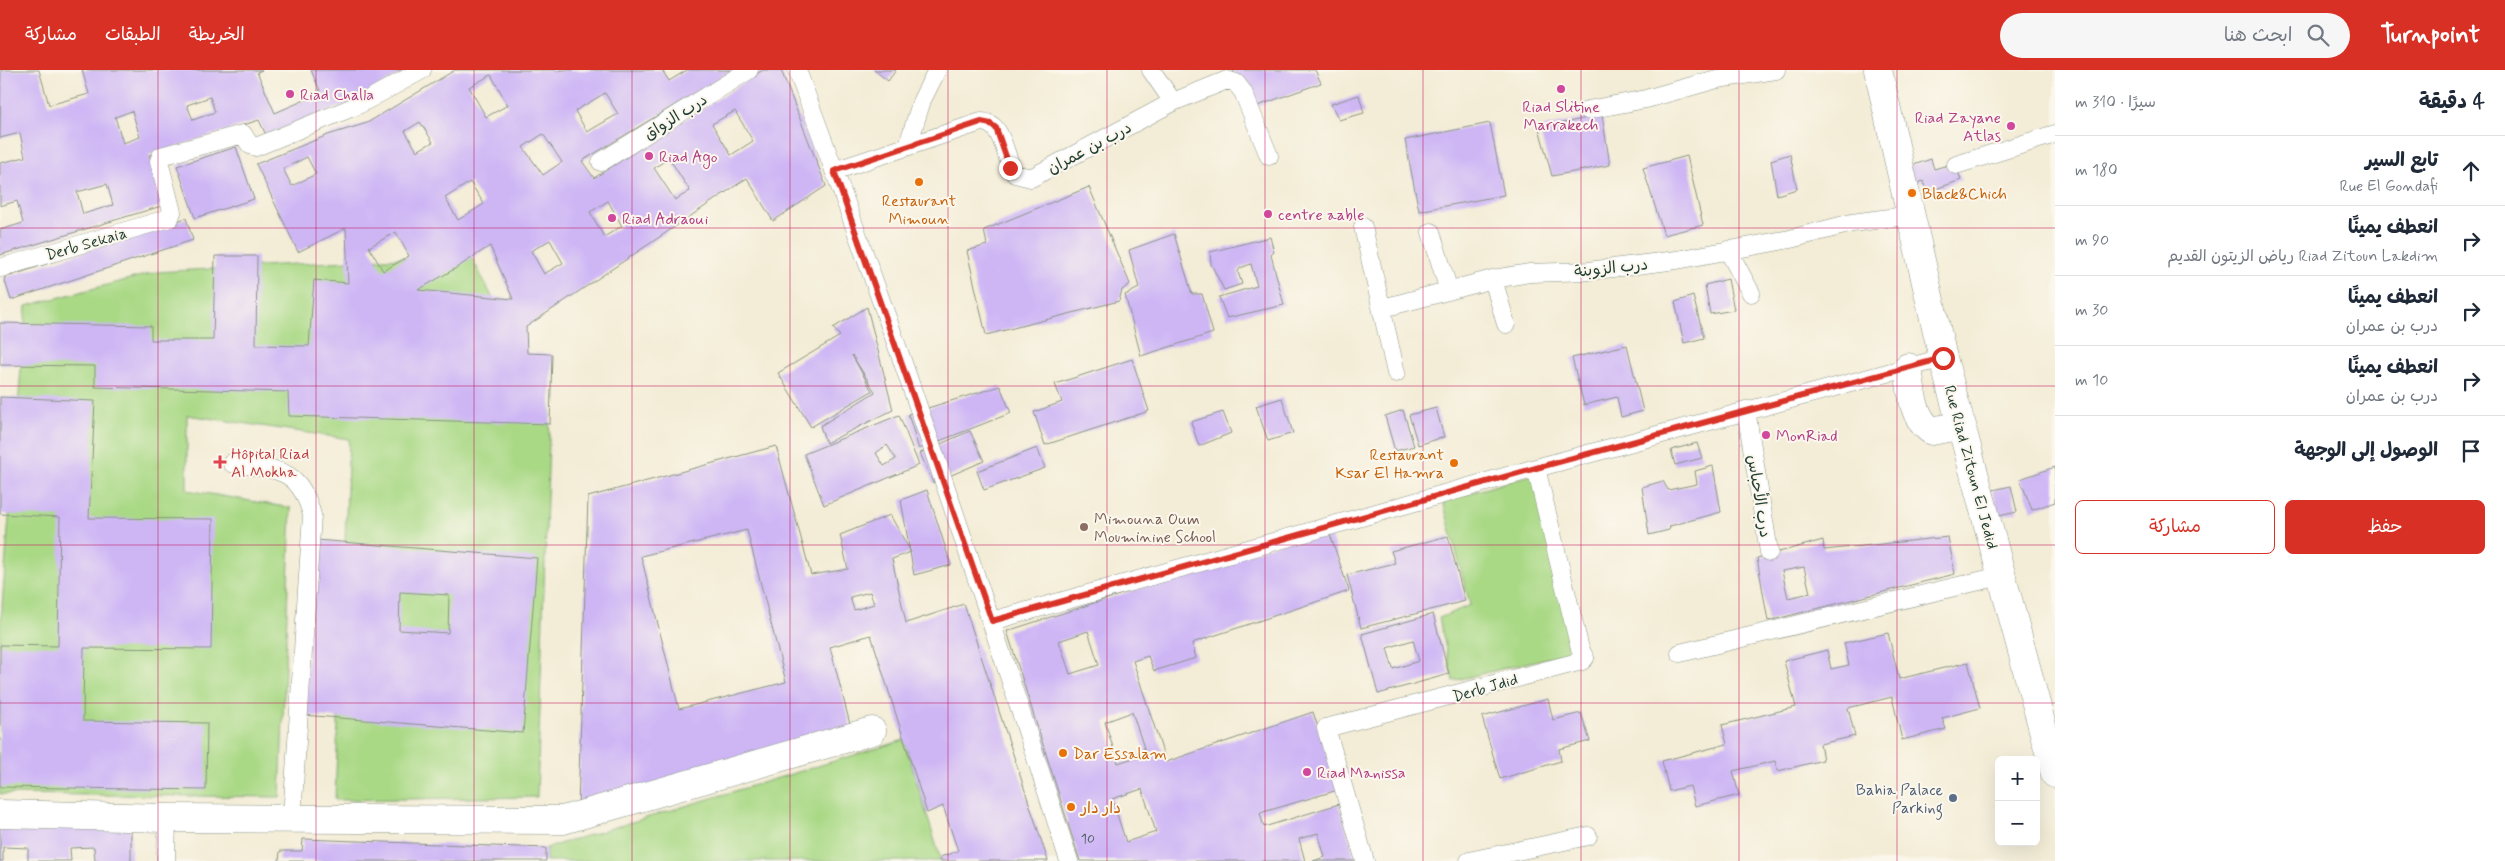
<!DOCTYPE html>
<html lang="ar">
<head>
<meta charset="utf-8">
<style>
	:root { --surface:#fff; --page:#f6f6f7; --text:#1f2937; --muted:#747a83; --line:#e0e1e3; --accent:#d93025 }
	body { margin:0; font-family:Mynerve,"Playpen Sans Arabic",sans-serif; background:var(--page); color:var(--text); direction:rtl }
	.controls { position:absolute; right:15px; bottom:15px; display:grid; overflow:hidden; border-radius:8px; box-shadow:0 5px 20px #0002 }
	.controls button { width:45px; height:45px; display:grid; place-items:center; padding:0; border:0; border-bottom:1px solid var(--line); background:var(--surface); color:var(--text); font:25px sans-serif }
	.stop { position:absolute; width:15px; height:15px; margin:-11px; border:4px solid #d93025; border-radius:50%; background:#fff }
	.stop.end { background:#d93025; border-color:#fff; box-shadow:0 1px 5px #0008 }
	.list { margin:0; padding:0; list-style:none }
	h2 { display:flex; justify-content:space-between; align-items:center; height:65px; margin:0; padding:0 20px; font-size:21px }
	h2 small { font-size:16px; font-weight:400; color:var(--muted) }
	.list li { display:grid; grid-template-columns:32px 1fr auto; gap:15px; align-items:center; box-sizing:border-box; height:70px; padding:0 20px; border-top:1px solid var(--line) }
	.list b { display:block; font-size:19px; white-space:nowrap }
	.list p { margin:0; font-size:16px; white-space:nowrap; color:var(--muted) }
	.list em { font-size:16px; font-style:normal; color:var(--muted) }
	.actions { display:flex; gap:10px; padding:15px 20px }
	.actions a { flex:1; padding:11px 0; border:1px solid var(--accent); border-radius:8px; text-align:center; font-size:18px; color:var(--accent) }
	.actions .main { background:var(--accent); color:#fff }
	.icon { flex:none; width:28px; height:28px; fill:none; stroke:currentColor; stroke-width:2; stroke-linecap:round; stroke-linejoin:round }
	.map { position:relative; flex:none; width:2055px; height:791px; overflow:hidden; direction:ltr }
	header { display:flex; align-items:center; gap:30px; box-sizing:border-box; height:70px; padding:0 25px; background:var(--accent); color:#fff }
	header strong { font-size:24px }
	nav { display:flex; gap:28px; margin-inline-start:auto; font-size:18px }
	.search { width:350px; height:45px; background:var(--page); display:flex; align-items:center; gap:12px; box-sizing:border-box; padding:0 18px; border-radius:28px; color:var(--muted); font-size:19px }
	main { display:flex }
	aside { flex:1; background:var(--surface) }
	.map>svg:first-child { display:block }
	.green { fill:#aad986; stroke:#648b5d }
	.building { fill:#ceb6f5; fill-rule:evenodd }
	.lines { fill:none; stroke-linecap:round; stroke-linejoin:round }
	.service-casing { stroke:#899485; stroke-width:19 }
	.minor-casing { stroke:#899485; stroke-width:29 }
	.service { stroke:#fff; stroke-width:18 }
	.minor { stroke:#fff; stroke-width:28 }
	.route { stroke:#d93025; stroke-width:6 }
	.grid { fill:none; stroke:#c2185b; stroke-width:1; stroke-opacity:0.55 }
	.hotel-dot { fill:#d1479c; stroke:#fbf7ec; stroke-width:2 }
	.food-dot { fill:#e8710a; stroke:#fbf7ec; stroke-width:2 }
	.health-dot { fill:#e0444e; stroke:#fbf7ec; stroke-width:2 }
	.education-dot { fill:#8d6e63; stroke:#fbf7ec; stroke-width:2 }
	.service-dot { fill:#5c6f8a; stroke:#fbf7ec; stroke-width:2 }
	.labels { text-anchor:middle; stroke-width:4; stroke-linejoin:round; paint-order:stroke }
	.number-label { font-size:14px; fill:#4b5b64 }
	.hotel-label { font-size:16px; fill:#b23c85; stroke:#fbf7ec; text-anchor:start }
	.street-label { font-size:16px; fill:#1f3d34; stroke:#fbf7ec }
	.food-label { font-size:16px; fill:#c56008; stroke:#fbf7ec; text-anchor:start }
	.health-label { font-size:16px; fill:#be3a42; stroke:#fbf7ec; text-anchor:start }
	.education-label { font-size:16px; fill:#785e54; stroke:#fbf7ec; text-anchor:start }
	.service-label { font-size:16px; fill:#4e5e75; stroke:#fbf7ec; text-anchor:end }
</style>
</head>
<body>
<header>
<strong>Turnpoint</strong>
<div class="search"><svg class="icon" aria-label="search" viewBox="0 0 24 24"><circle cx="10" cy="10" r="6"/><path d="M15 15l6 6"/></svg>ابحث هنا</div>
<nav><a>الخريطة</a><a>الطبقات</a><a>مشاركة</a></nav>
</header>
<main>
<aside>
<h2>4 دقيقة<small>سيرًا · 310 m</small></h2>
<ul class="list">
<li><svg class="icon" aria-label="ahead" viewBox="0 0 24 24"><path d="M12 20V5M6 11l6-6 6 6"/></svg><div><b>تابع السير</b><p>Rue El Gondafi</p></div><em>180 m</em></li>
<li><svg class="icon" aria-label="right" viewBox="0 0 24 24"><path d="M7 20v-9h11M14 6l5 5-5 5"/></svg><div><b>انعطف يمينًا</b><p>Riad Zitoun Lakdim رياض الزيتون القديم</p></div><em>90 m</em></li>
<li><svg class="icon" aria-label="right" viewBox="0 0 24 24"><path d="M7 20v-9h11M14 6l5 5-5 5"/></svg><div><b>انعطف يمينًا</b><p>درب بن عمران</p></div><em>30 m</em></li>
<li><svg class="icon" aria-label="right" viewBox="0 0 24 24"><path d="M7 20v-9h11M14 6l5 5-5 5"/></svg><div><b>انعطف يمينًا</b><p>درب بن عمران</p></div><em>10 m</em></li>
<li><svg class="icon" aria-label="arrive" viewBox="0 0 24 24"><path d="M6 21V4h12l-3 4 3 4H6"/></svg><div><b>الوصول إلى الوجهة</b></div></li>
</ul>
<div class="actions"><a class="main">حفظ</a><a>مشاركة</a></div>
</aside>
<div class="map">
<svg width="2055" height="791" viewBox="0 0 2055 791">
	<rect width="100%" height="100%" fill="#fbf7ec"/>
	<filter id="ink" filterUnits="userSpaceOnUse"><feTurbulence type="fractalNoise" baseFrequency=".02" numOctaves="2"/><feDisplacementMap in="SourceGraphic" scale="10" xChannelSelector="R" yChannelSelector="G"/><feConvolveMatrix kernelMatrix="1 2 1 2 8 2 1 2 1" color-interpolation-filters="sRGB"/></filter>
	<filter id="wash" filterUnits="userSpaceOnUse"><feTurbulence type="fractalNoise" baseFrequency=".0096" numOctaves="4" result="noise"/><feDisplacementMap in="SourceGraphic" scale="20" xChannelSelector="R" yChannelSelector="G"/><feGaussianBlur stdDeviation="1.12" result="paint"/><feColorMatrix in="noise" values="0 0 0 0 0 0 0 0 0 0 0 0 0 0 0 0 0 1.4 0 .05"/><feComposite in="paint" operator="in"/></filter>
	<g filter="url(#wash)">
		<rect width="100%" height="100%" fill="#f3ecd6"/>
		<!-- green -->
		<path class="green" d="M470,184L550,339L537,727L335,730L349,369L187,345V420L291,438L280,727L0,724V561L26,236L157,202Z
			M1534,404L1575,581L1453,611L1439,548L1470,535L1443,431Z
			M904,670L941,791H546V778Z"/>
		<g id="blocks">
			<!-- building -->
			<path class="building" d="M1,0H39L49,35L89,24L82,0H262L257,2L275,43L321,23L311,0H407L352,32L266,65L259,50L149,85L168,134L0,185V160L23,153L17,131L0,136V93L25,87L20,63L0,68ZM210,27L215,42L193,50L187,35ZM132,41L140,67L123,73L115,47ZM107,114L113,135L83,144L77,122Z
				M455,0H556L557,2L560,0H662L669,11L687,0H733L582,91L594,108L763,0H781L826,116L773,151L747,108L526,257L527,283L552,284L550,354L289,346L288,322L95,317V296L0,295V253L151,256V270H213L215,186H257L256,275L309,276L314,210L348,213L346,158L298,182L256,94L328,65L367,53ZM491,5L508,35L486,47L469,17ZM605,23L618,44L587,62L575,41ZM735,41L753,71L731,85L712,54ZM420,52L433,72L417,81L405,61ZM543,64L562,92L543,105L523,77ZM307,87L316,104L292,116L283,99ZM669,88L690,121L675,130L654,98ZM470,112L484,134L458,150L445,128ZM608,131L622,156L604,167L590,142ZM396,162L409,186L383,201L369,177ZM550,170L563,193L544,204L531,181ZM490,176L513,229L418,220L458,197Z
				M874,0H896L888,11Z
				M1233,0H1315L1321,13L1249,39Z
				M1359,25L1364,43L1339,50L1331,34Z
				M1602,45L1610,95L1552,106L1539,58Z
				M1490,53L1504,125L1419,141L1405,70Z
				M236,77L254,129L195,148L177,96Z
				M1790,84L1797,119L1777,125L1771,90Z
				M1687,86L1703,155L1664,165L1643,98Z
				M1931,89L1934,99L1955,93L1961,110L1927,122L1923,111L1911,116L1905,98Z
				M1089,117L1130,214L1122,220L1119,231L986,265L967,181L987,175L984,160Z
				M186,148L193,170L11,230L4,208Z
				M1174,164L1192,224H1202L1213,263L1141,286L1125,225L1139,218L1129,180Z
				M1270,167L1274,182L1271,185L1284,235L1227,248L1219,227L1257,216L1251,194L1240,198L1238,202L1242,214L1224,220L1211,194L1210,182Z
				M1728,209L1734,240L1710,244L1705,215Z
				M1693,226L1704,268L1684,273L1675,232Z
				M867,237L893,340L826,373L820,356L875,322L852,285L872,321L811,357L778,303L840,266L833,258Z
				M1627,275L1643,341L1621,347L1617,327L1584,335L1572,288Z
				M1132,289L1149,341L1045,375L1034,342L1062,332L1055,314Z
				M1000,316L1011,343L919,379L908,344Z
				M0,327L95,331L89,448L213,449L211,579L84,578L83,651L207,653L206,720L0,717V575L58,576L60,447L0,444Z
				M1282,328L1293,363L1268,371L1256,336Z
				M1436,338L1444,367L1418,375L1409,345Z
				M1403,340L1414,376L1395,381L1385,346Z
				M1223,342L1231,363L1199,376L1191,352Z
				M899,345L919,395L824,435L804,384ZM887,375L896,389L884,396L876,383Z
				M970,361L984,391L933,413L920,383Z
				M1697,373L1702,388L1675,395L1671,380Z
				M776,376L811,505L848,499L840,465L890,445L911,482L892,489L906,553L964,534L1048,791H941L940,787L958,781L943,736L927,743L871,565L830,577L851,658L578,737L588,427ZM747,460L786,612L679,639L641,486ZM870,522L874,534L854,540L850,527Z
				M1037,378L1045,398L984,420L977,401Z
				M1713,396L1721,442L1670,456L1669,460L1649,465L1642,417L1663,411L1668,420L1697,414L1695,401Z
				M2055,397V432L2032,440L2020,409Z
				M2011,416L2017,442L1999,446L1993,420Z
				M927,420L951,495L914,505L901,430Z
				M1328,458L1349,521L1192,573L1196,588L1154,601L1148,586L1133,591L1166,692L1313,642L1338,720L1260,743L1264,757L1339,734L1356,791H1313L1325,787L1318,763L1299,769L1305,791H1080L1007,561ZM1088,561L1099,595L1070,604L1059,571ZM1132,642L1146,684L1118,693L1105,652ZM1142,719L1156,762L1126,772L1112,729Z
				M1448,466L1465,531L1361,558L1347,505L1395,493L1391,481Z
				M1948,467L1955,504L1768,551L1757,488L1823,470L1824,480ZM1804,497L1810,523L1788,528L1782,501Z
				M317,470L537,488L523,663L303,645ZM400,522L449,525L448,563L399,560Z
				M1433,544L1449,604L1378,624L1362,564ZM1413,570L1419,591L1393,599L1387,578Z
				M1888,563L1899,609L1968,592L1980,638L1942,648L1946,659L1902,670L1892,627L1848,638L1855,666L1820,674L1823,690L1778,701L1775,691L1733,701L1739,725L1695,736L1690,716L1669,721L1662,691L1727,674L1722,655L1796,637L1784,591L1827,580L1831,599L1849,595L1844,573Z
				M1548,629L1553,650L1581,643L1590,671L1559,679L1561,691L1500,709L1482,647Z
				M0,752L131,753V791H95L94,777L70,778L71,791H28V778L3,777V791H0Z
				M303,769L546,778V791H279L280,781H302Z"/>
		</g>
	</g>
	<g filter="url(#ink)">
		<use href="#blocks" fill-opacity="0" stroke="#899485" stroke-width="1"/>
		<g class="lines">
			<defs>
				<path id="service" d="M797,0C895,261 984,525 1069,791
					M1151,0L1173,32
					M1588,40L1646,29L1717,9L1776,0
					M908,75L922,30L937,0
					M601,92L749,0
					M1956,95L2055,64
					M834,101L981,52C1004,52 1004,88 1015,104L1031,108L1173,32L1227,10L1236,13L1243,22L1269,86
					M1363,157L1396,303
					M1431,162L1449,221
					M1728,180L1751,223
					M0,198L170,148L172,142L159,91L161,86L243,64L250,75L256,77L358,35L422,0
					M1493,209L1506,254
					M1383,238L1493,209L1530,203L1588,201L1677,190L1790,169L1852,153L1912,145
					M1746,340L1769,482
					M232,393C276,400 299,396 312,445L292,747
					M992,551L1536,398L1943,288
					M1680,583L2000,506
					M166,791L167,748
					M1365,791L1326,658L1582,591L1585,588L1580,579L1536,398
					M1469,791L1588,766"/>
				<path id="minor" d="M1878,0L1943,288L2055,704
					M1908,297C1911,318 1912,349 1932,361L1962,355
					M0,744L167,748L563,750L872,661"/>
			</defs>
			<!-- service casing -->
			<use href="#service" class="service-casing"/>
			<!-- minor casing -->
			<use href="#minor" class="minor-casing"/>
			<!-- service -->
			<use href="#service" class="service"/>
			<!-- minor -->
			<use href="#minor" class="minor"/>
		</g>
	</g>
	<g class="lines" filter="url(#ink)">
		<!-- route -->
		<path class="route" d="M1010,98L996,58L991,54L981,52L834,101L992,551L1536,398L1943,288"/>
	</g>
	<!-- grid -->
	<path class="grid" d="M158,0V791M316,0V791M474,0V791M632,0V791M790,0V791M948,0V791M1107,0V791M1265,0V791M1423,0V791M1581,0V791M1739,0V791M1897,0V791M0,158H2055M0,316H2055M0,475H2055M0,633H2055"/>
	<!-- markers -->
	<g class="hotel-dot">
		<circle cx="1561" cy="19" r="5"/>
		<circle cx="290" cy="24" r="5"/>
		<circle cx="2011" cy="56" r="5"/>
		<circle cx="649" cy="86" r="5"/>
		<circle cx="1268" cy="144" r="5"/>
		<circle cx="612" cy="148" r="5"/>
		<circle cx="1766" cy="365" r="5"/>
		<circle cx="1307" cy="702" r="5"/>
	</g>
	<g class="food-dot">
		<circle cx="919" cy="112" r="5"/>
		<circle cx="1912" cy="123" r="5"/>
		<circle cx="1454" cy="393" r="5"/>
		<circle cx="1063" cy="683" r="5"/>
		<circle cx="1071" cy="737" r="5"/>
	</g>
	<path class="health-dot" d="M217.5 384.5h5v5h5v5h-5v5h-5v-5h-5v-5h5z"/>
	<circle class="education-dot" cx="1084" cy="457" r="5"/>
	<circle class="service-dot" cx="1953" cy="728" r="5"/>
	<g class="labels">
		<!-- number labels -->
		<g class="number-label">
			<text x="1088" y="773">10</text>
		</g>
		<!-- hotel labels -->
		<g class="hotel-label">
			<text x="300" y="30">Riad Challa</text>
			<text x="1561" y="42" text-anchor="middle">Riad Slitine<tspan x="1561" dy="18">Marrakech</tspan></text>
			<text x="2001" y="53" text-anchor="end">Riad Zayane<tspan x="2001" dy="18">Atlas</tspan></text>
			<text x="659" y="92">Riad Ago</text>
			<text x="1278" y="150">centre aable</text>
			<text x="622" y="154">Riad Adraoui</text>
			<text x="1776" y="371">MonRiad</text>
			<text x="1317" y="708">Riad Manissa</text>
		</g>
		<!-- street labels -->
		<g class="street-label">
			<text transform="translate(675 46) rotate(-32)" y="6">درب الزواق</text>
			<text transform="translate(1089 77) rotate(-28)" y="6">درب بن عمران</text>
			<text transform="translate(86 173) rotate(-16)" y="6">Derb Sekaia</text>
			<text transform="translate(1611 197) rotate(-6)" y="6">درب الزوبنة</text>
			<text transform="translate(1972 397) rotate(75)" y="6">Rue Riad Zitoun El Jedid</text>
			<text transform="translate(1760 426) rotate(81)" y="6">درب الأحباس</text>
			<text transform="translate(1485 617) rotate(-16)" y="6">Derb Jdid</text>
		</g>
		<!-- food labels -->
		<g class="food-label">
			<text x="1922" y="129">Black&amp;Chich</text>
			<text x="919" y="136" text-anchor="middle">Restaurant<tspan x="919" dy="18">Mimoun</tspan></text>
			<text x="1444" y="390" text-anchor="end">Restaurant<tspan x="1444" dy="18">Ksar El Hamra</tspan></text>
			<text x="1073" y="689">Dar Essalam</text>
			<text x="1081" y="743">دار دار</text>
		</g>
		<!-- health labels -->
		<g class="health-label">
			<text x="231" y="389">Hôpital Riad<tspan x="231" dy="18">Al Mokha</tspan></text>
		</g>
		<!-- education labels -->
		<g class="education-label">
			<text x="1094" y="454">Mimouna Oum<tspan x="1094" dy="18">Mouminine School</tspan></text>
		</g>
		<!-- service labels -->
		<g class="service-label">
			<text x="1943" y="725">Bahia Palace<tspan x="1943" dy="18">Parking</tspan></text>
		</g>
	</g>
</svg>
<div class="controls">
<button>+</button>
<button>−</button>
</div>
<div class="stop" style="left:1943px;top:288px"></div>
<div class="stop end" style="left:1010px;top:98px"></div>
</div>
</main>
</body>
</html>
